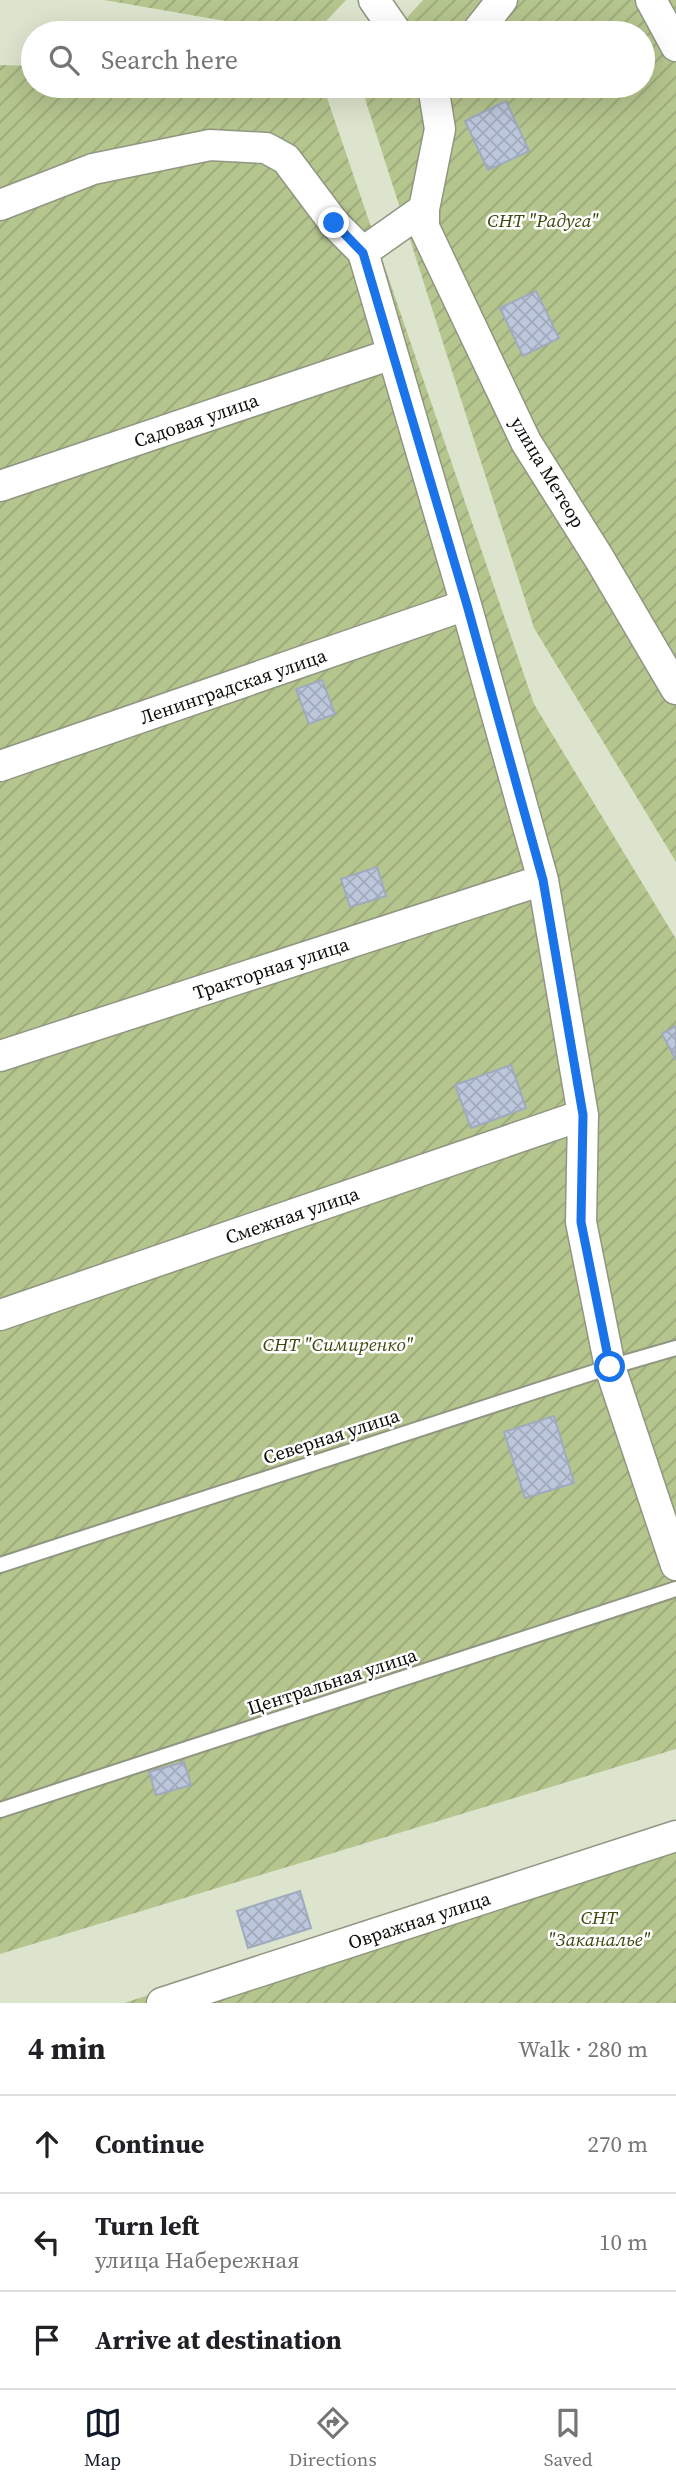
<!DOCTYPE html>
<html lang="en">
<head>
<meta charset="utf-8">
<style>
	:root { --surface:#fff; --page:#f2f2f2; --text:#202124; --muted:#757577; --line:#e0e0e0; --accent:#111827 }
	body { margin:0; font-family:"Source Serif 4",serif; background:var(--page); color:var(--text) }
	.stop { position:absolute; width:21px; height:21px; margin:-16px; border:5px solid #1a73e8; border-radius:50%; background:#fff }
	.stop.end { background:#1a73e8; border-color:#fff; box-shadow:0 2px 7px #0008 }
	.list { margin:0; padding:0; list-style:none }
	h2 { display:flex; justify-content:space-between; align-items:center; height:91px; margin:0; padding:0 28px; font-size:30px }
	h2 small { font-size:23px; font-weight:400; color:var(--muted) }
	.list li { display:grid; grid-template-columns:46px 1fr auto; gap:21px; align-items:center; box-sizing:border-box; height:98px; padding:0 28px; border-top:2px solid var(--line) }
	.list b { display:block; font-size:26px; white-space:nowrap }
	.list p { margin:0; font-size:23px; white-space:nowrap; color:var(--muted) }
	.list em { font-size:23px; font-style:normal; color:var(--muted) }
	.icon { flex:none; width:38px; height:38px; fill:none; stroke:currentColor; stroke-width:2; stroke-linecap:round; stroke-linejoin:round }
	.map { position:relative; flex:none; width:676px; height:2003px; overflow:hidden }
	.search { position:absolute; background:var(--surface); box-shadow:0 7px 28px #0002; left:21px; right:21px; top:21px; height:77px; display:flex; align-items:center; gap:18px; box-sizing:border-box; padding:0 24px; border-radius:38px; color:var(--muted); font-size:26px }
	.sheet { height:385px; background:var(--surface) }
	nav { display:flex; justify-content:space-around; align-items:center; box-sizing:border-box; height:98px; border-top:2px solid var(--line); background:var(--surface); font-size:19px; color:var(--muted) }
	nav a { display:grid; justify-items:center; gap:4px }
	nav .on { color:var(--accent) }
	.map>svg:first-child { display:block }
	.garden { fill:url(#garden-furrows) }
	.building { fill:url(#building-cross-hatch); stroke:#9faabe; stroke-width:2 }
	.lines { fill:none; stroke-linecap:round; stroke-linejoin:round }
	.service-casing { stroke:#909681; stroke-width:18 }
	.minor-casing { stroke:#909681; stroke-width:33 }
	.service { stroke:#fff; stroke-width:14 }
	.minor { stroke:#fff; stroke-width:30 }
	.route { stroke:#1a73e8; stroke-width:9 }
	.labels { text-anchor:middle; stroke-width:5; stroke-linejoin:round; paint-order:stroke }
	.park-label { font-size:19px; font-style:italic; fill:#3d490f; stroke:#fff }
	.street-label { font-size:19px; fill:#0c0f07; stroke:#fff }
</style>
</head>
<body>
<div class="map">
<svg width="676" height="2003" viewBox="0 0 676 2003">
	<defs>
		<pattern id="garden-furrows" width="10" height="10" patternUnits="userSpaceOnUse" patternTransform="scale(1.75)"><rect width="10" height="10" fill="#b5c58e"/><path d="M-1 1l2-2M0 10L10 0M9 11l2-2" fill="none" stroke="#9aa879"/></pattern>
		<pattern id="building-cross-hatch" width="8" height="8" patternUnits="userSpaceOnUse" patternTransform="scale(1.75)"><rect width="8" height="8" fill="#bcc7dc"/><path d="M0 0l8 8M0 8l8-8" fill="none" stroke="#a0aabb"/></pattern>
	</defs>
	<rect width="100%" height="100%" fill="#dde4cd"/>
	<!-- garden -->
	<path class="garden" d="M104,0H346L315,33H296Z
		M423,0H676V862L534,628L361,86H643V33H393Z
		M0,65L33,66V86H323L534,704L676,939V1749L0,1954Z
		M676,1824V2003H124Z"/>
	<!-- building -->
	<path class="building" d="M506,101L529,151L488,170L465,121Z
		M536,291L559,338L523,356L500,308Z
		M322,680L335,714L309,724L296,689Z
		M377,867L386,896L350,907L341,879Z
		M676,1026V1060L662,1034Z
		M511,1065L526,1108L471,1128L455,1085Z
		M554,1416L574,1483L525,1498L504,1432Z
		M184,1762L191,1785L156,1795L149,1772Z
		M300,1891L311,1928L248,1948L237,1911Z"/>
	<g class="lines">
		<defs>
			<path id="service" d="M0,1565L610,1367L676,1348
				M0,1810L676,1589"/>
			<path id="minor" d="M374,0L397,33
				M651,0L676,46
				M476,33L502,0
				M0,205L93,169L210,145L266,148L286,159L334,223L363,252L466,605L543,880L583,1115L581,1222L610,1367L676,1565
				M424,209V227L526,442L599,558L676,689
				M363,252L424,209L440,129L433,86
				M0,486L392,354
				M0,766L466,605
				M0,1056L543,880
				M0,1315L583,1115
				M162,2003L676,1836"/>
		</defs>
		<!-- service casing -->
		<use href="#service" class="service-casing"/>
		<!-- minor casing -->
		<use href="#minor" class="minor-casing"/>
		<!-- service -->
		<use href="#service" class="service"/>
		<!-- minor -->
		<use href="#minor" class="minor"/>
	</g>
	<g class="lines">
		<!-- route -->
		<path class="route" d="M334,223L363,253L467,605L543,880L583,1115L581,1222L610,1367"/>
	</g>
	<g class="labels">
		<!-- park labels -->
		<g class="park-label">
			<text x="543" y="227">СНТ "Радуга"</text>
			<text x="338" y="1351">СНТ "Симиренко"</text>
			<text x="599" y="1924">СНТ<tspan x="599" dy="22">"Заканалье"</tspan></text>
		</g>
		<!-- street labels -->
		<g class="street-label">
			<text transform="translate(196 420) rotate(-19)" y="7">Садовая улица</text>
			<text transform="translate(548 472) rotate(59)" y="7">улица Метеор</text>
			<text transform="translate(233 686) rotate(-19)" y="7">Ленинградская улица</text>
			<text transform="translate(271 968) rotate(-18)" y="7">Тракторная улица</text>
			<text transform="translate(292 1215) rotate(-19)" y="7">Смежная улица</text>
			<text transform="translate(331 1436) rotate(-18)" y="7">Северная улица</text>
			<text transform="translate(332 1681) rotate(-18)" y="7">Центральная улица</text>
			<text transform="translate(419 1920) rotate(-18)" y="7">Овражная улица</text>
		</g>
	</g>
</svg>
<div class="stop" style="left:610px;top:1367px"></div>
<div class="stop end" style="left:334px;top:223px"></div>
<div class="search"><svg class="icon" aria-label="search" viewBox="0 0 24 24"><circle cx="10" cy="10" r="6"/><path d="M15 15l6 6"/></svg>Search here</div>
</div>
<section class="sheet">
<h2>4 min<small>Walk · 280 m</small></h2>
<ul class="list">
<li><svg class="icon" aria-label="ahead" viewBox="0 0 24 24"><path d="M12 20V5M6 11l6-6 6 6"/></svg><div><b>Continue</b></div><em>270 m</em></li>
<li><svg class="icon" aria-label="left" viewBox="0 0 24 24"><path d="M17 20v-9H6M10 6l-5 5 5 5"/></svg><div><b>Turn left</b><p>улица Набережная</p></div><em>10 m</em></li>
<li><svg class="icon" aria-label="arrive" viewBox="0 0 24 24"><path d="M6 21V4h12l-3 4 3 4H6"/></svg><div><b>Arrive at destination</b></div></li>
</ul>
</section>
<nav>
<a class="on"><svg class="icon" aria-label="map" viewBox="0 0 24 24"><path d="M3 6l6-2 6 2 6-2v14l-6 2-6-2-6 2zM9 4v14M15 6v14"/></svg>Map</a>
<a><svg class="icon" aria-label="directions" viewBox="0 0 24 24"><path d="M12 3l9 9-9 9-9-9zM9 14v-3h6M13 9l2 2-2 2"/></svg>Directions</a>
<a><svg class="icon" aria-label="saved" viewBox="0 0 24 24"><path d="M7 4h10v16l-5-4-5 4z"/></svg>Saved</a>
</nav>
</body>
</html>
